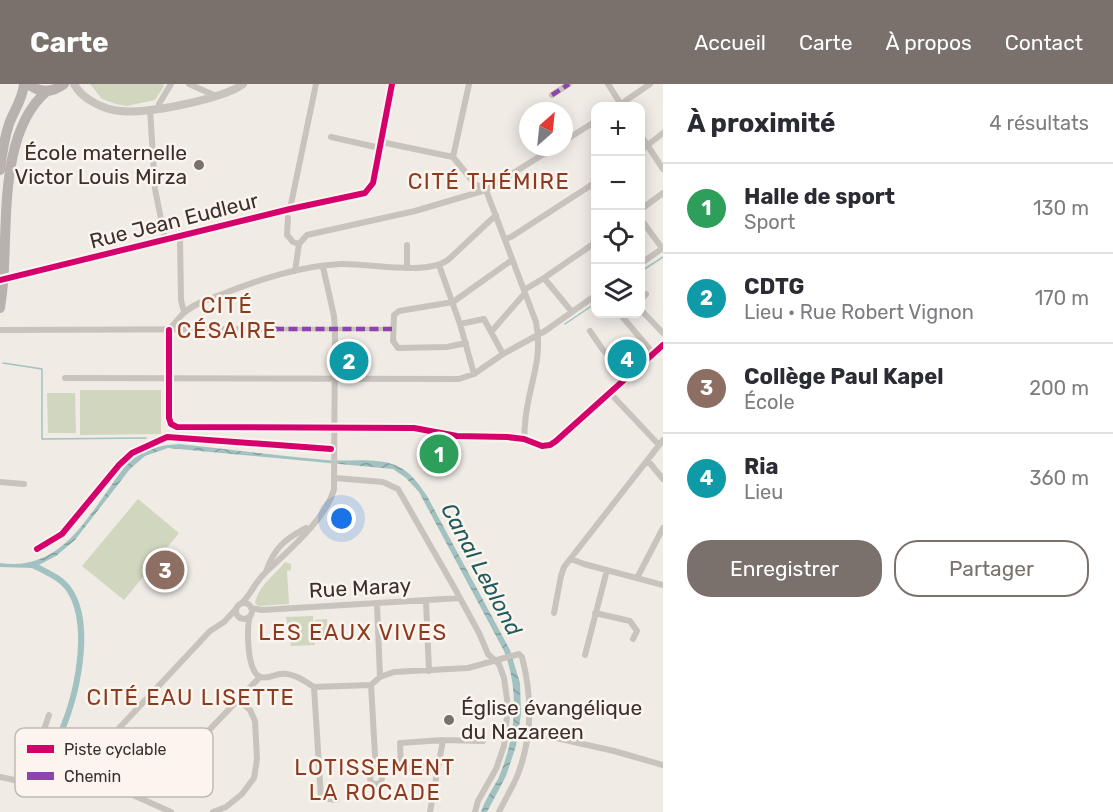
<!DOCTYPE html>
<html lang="fr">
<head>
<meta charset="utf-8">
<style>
	:root { --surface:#fff; --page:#f7f7f7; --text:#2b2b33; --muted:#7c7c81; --line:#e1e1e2; --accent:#7a716c }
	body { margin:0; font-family:Rubik,sans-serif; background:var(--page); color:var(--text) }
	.controls { position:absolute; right:18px; top:18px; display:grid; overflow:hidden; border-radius:12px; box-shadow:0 3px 15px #0003 }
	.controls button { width:54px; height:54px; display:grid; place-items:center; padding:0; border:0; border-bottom:2px solid var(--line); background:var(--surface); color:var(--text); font:30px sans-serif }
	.compass { position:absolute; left:519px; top:18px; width:54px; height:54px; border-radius:50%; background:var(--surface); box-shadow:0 3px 15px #0003; rotate:27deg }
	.you { position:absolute; left:342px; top:435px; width:21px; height:21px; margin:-15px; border:4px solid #fff; border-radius:50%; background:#1a73e8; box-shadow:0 0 0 9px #1a73e833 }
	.badge { display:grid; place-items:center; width:39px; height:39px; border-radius:50%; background:var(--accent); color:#fff; font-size:20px; font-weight:700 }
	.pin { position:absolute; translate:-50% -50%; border:3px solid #fff; box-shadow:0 2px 6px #0006 }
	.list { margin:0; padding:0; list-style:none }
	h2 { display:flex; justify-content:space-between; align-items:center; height:78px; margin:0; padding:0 24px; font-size:26px }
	h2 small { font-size:20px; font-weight:400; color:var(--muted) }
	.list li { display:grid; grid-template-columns:39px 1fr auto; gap:18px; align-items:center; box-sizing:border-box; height:90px; padding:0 24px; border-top:2px solid var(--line) }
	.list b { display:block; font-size:22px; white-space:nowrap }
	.list p { margin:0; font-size:20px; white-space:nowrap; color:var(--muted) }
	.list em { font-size:20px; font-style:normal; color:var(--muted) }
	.actions { display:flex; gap:12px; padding:18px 24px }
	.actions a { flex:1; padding:14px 0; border:2px solid var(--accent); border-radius:24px; text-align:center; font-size:21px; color:var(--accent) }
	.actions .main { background:var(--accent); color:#fff }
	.icon { flex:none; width:33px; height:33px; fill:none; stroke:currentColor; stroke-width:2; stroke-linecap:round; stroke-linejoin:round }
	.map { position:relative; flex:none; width:663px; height:728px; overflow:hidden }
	header { display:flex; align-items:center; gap:36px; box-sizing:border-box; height:84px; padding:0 30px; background:var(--accent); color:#fff }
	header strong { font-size:28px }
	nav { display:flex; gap:33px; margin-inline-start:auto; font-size:21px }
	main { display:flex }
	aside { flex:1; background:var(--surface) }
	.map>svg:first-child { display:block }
	.green { fill:#d1d6bf }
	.water { fill:url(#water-waves) }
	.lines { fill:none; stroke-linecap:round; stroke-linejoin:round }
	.stream { stroke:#a1c2c1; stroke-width:1.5 }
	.canal { stroke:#a1c2c1; stroke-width:6 }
	.pedestrian { stroke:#c9c3be; stroke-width:4.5 }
	.minor { stroke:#c9c3be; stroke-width:6 }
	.tertiary { stroke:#c9c3be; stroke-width:8 }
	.primary { stroke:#b8b1ad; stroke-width:10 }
	.quiet { stroke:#8e44ad; stroke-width:4.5; stroke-dasharray:9 4.5; stroke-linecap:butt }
	.cycleway-casing { stroke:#fbf5ee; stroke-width:10 }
	.cycleway { stroke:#d6006c; stroke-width:6 }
	.poi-dot { fill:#7a716c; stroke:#fbf5ee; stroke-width:2 }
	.labels { text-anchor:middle; stroke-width:5; stroke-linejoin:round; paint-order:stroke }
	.poi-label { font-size:21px; fill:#3b302b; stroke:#fbf5ee; text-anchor:end }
	.street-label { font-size:21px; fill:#3b302b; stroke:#fbf5ee }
	.neighbourhood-label { font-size:22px; letter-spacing:1.5px; fill:#8c3b22; stroke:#fbf5ee }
	.water-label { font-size:22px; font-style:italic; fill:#1f5a5e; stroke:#fbf5ee }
	.key { fill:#fbf5ee; stroke:#c1bab4; stroke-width:1.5 }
	.key-label { font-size:16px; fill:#3b302b }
</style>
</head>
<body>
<header>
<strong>Carte</strong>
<nav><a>Accueil</a><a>Carte</a><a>À propos</a><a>Contact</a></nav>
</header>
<main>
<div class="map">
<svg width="663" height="728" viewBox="0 0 663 728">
	<defs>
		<pattern id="water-waves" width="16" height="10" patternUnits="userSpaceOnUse" patternTransform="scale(1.5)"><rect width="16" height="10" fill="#a1c2c1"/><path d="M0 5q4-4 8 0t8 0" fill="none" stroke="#849e9d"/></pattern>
	</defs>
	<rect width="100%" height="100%" fill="#f0ebe5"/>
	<!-- green -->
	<path class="green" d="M90,0H163L164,2L155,16L127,22L116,20L102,15Z
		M80,306H161V350L80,351Z
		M47,309H75L76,349H48Z
		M138,415L179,449L124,516L82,482Z
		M285,478L291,480V486L287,487L289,520L258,522L255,519C259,501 274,492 285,478Z
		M313,532L315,561L291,562L286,533Z
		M327,535L328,558L316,559L315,536Z"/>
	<!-- water -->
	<path class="water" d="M179,360C228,365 277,372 326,376C347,378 374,373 395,381C410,387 418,399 427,412L510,566L520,599L521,630L516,662L506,692L487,728H481C485,716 492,706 498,695C516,654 520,608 504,567L419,408L406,394L393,385L168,364L145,372L130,385L75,456L56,472L33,484L0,483V479C57,487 82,442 111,402C118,391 127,378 139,371C151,363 165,361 179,360Z"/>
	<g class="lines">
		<!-- stream -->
		<path class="stream" d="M640,188L663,173
			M565,240L596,219
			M3,279L42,285V355L146,354"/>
		<!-- canal -->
		<path class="canal" d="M28,693C36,683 46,675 52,665C75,629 94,544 70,507C62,494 46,488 33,481"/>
		<!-- pedestrian -->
		<path class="pedestrian" d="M275,245H393"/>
		<!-- minor -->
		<path class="minor" d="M189,0L216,12
			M469,0L453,73L475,100L486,106
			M608,0L622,22
			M552,11L569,0
			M618,22L650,0
			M159,24V20L171,0
			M150,25L155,105L165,155
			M640,50L663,85
			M331,53L380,64
			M564,57L596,37
			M381,58L453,73
			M640,67L663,49
			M486,106L536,238C544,278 527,303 525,341C524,346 525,350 524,355
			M290,125L316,0
			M640,126L663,109
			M288,134L287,151L293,158L299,160
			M640,134L662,164
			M180,153L181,216L184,228
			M505,155L511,153L596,98
			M407,161V183
			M640,180L663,164
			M439,181L460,240L474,290
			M295,187L299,160L307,151L415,127L486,106L555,63
			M544,194L572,228
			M1,196L290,125L365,109L373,99L392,0
			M524,206L544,194L596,158
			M640,217L646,210
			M640,225L663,249
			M620,230L653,269
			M460,240L484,235L491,248
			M0,246L275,245
			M169,246V334L171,340L177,343L414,344L457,352L507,353L524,355L542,362L550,361L556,357L663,261
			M169,246C174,241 178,234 184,229C193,220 209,215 220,211C258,196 299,182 340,180C368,179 425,192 448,176L496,131
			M590,247L603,266L628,291
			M466,259L447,263L398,264L393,257L394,231L399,227L453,218L512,176
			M503,270L491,248L525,209
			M65,294L459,295L474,290L503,270L545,247L596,211
			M610,309L659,361
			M648,377L663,395
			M335,394L383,398L398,405L454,503L479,549L488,570L499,580L504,594L508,622L504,662L496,685L478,717L475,728
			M0,398L24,400
			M571,475L584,480L663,501
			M266,488C274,464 285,455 306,444
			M637,494L663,444
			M426,517L429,587
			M236 527a8 8 0 1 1 16 0a8 8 0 1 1-16 0Z
			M242,519C251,510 256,497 265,489C287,468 327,434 334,405L335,246L334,232L323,183
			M377,520L380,593
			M251,524L262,526L460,514
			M554,529L561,492L564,483L663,356
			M595,529L630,537L637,547L633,555
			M250,532C246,543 247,590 261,593C267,595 274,591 280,590C292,588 305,597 314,603
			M585,571L607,486
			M371,601L376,688
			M314,603L371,601L380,593L394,588L468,584L519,570L522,573C532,612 533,651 518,690C513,703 505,715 499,728
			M314,603L321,714L337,716
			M529,648L614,667L663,681
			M438,683L401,684L400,659L443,656L483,657
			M79,687L171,728
			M370 694a6 6 0 1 1 12 0a6 6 0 1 1-12 0Z
			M0,693C31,699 52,709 79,687L210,547L224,538L236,525
			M19,697L37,666L49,631
			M143,715L260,593
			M213,728L226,723L242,710L254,694L257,675L255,637L250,626L239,616
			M430,728L443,656"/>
		<!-- tertiary -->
		<path class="tertiary" d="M74,0C82,15 104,26 121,27C147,30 223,15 243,0"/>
		<!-- primary -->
		<path class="primary" d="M28,0C40,9 52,9 64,0
			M0,86C2,70 4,55 9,40C14,26 23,15 24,0
			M0,224C2,210 4,196 4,182C7,128 2,45 47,7"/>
		<!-- quiet -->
		<path class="quiet" d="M552,11L569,0
			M275,245H393"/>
		<defs>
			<path id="cycleway" d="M0,196L290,125L365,109L373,99L392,0
				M169,246V334L171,340L177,343L414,344L457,352L507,353L524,355L542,362L550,361L556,357L663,261
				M37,465L62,450L119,381L132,369L167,353L331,365"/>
		</defs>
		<!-- cycleway casing -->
		<use href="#cycleway" class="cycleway-casing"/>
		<!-- cycleway -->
		<use href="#cycleway" class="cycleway"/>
	</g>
	<!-- markers -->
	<g class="poi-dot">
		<circle cx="199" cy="81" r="6"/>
		<circle cx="449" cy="636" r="6"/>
	</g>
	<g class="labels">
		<!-- poi labels -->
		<g class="poi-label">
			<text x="187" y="76">École maternelle<tspan x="187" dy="24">Victor Louis Mirza</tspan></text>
			<text x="461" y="631" text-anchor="start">Église évangélique<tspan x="461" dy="24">du Nazareen</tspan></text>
		</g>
		<!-- street labels -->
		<g class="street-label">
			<text transform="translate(174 137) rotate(-14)" y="7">Rue Jean Eudleur</text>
			<text transform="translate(360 504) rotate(-3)" y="7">Rue Maray</text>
		</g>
		<!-- neighbourhood labels -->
		<g class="neighbourhood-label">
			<text x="489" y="105">CITÉ THÉMIRE</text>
			<text x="227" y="229">CITÉ<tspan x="227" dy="25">CÉSAIRE</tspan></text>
			<text x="353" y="556">LES EAUX VIVES</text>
			<text x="191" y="621">CITÉ EAU LISETTE</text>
			<text x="375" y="691">LOTISSEMENT<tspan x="375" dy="25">LA ROCADE</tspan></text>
		</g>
		<!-- water labels -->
		<g class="water-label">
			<text transform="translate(482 485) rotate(62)" y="8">Canal Leblond</text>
		</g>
	</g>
	<!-- legend -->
	<rect x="15" y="644" width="198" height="69" rx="9" class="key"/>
	<rect x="27" y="661" width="27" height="8" fill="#d6006c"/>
	<rect x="27" y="688" width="27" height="8" fill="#8e44ad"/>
	<g class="key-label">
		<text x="64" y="671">Piste cyclable</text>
		<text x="64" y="698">Chemin</text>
	</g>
</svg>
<div class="controls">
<button>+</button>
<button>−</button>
<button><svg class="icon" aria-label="locate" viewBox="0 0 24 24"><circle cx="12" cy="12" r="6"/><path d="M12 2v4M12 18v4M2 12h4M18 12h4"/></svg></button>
<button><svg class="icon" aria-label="layers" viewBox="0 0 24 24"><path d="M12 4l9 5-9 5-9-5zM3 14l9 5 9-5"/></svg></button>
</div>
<svg class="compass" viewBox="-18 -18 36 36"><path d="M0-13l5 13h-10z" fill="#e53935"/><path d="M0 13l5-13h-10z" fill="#7c7c81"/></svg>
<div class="you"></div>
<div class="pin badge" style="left:439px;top:370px;background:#2e9e5b">1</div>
<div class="pin badge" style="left:349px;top:277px;background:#0f9aa8">2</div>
<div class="pin badge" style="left:165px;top:486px;background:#8d6e63">3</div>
<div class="pin badge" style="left:627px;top:275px;background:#0f9aa8">4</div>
</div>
<aside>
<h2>À proximité<small>4 résultats</small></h2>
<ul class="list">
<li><span class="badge" style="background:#2e9e5b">1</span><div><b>Halle de sport</b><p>Sport</p></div><em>130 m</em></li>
<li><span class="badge" style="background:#0f9aa8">2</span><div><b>CDTG</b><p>Lieu · Rue Robert Vignon</p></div><em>170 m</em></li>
<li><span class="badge" style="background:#8d6e63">3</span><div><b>Collège Paul Kapel</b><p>École</p></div><em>200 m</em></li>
<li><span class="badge" style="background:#0f9aa8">4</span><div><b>Ria</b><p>Lieu</p></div><em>360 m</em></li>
</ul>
<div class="actions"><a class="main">Enregistrer</a><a>Partager</a></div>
</aside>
</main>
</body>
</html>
